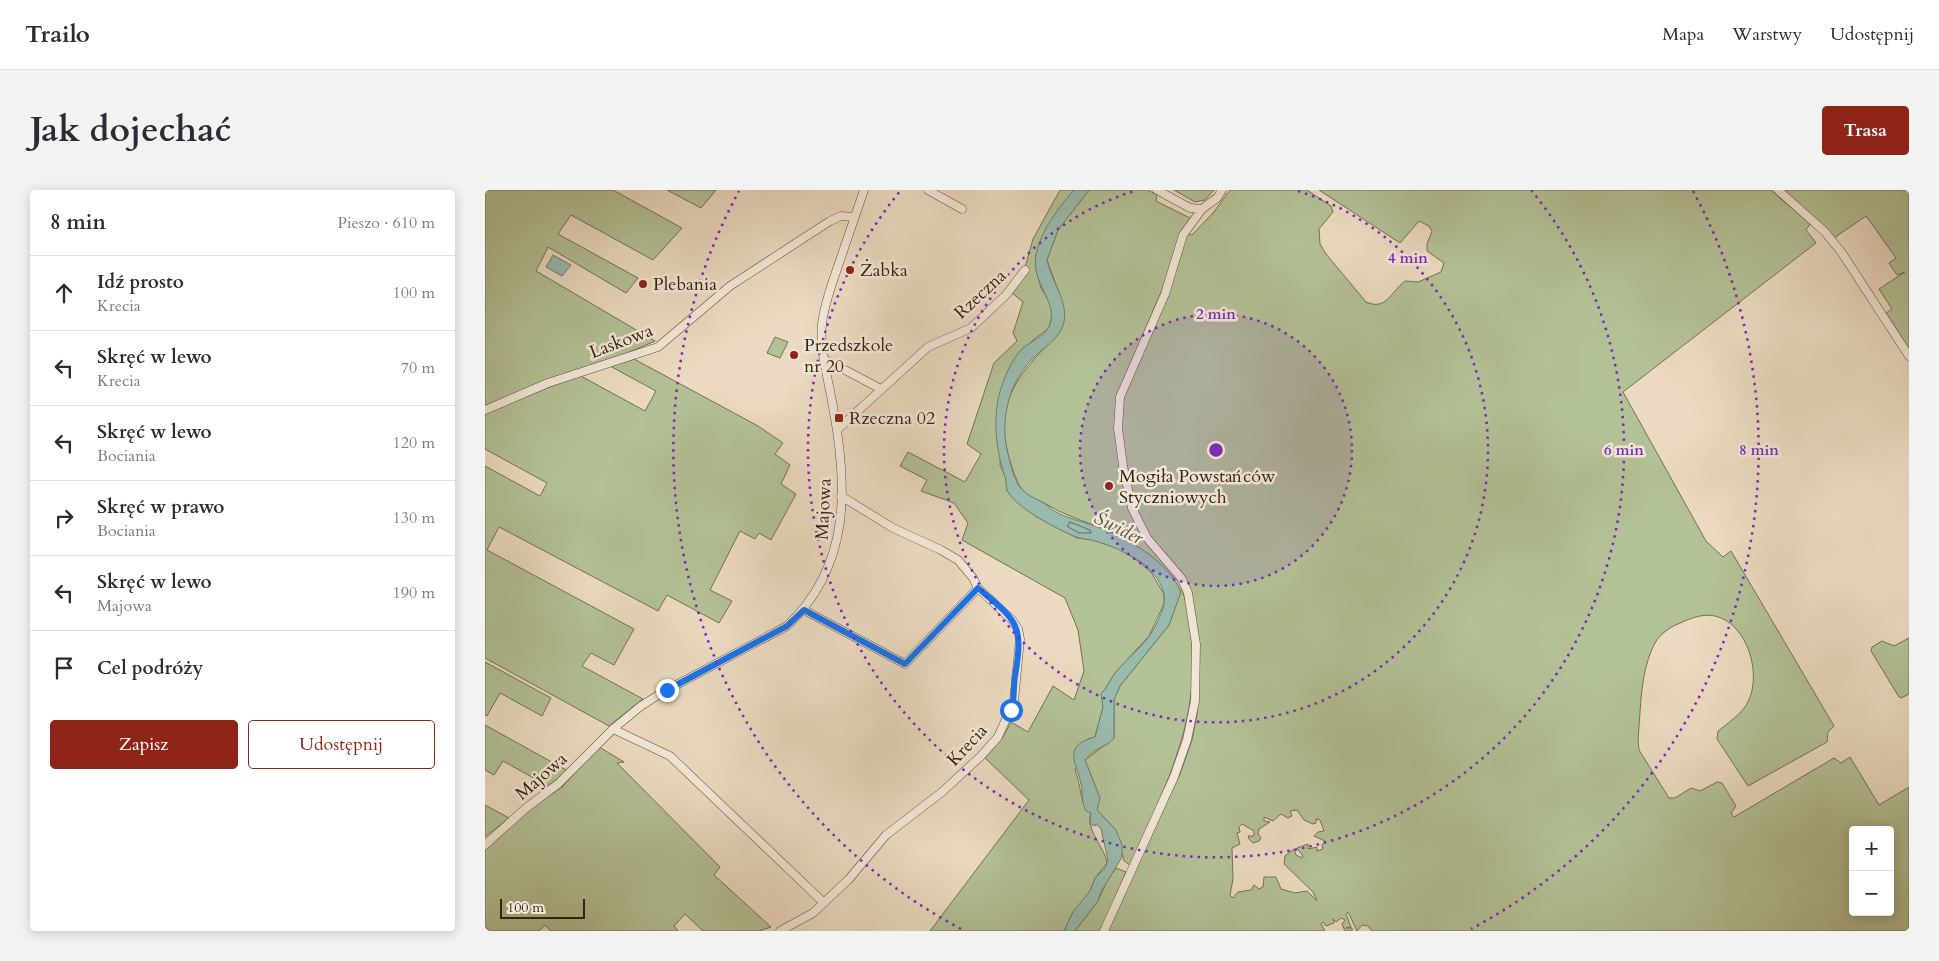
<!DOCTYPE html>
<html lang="pl">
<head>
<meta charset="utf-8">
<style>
	:root { --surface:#fff; --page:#f2f2f3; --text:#2b2b33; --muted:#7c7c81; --line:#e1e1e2; --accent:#8f2418 }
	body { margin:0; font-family:Cardo,serif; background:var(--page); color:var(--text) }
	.controls { position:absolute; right:15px; bottom:15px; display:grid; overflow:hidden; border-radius:5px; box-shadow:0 2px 12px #0003 }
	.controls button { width:45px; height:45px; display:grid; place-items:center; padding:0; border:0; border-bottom:1px solid var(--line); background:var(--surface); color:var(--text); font:25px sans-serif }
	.scale { position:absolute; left:15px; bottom:12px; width:85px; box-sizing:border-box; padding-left:5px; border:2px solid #342315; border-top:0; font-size:14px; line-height:18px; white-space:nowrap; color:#342315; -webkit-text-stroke:4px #f2e7d7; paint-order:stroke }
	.stop { position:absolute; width:15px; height:15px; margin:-11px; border:4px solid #1a73e8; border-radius:50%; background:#fff }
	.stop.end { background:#1a73e8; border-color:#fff; box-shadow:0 1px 5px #0008 }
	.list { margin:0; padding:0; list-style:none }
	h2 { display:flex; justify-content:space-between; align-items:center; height:65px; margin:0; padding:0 20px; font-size:21px }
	h2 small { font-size:16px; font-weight:400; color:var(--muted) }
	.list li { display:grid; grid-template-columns:32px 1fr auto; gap:15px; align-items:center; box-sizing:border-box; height:75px; padding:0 20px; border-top:1px solid var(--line) }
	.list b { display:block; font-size:19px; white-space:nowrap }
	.list p { margin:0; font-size:16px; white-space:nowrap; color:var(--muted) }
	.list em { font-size:16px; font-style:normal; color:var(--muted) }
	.actions { display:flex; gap:10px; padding:15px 20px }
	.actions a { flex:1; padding:11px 0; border:1px solid var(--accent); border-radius:5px; text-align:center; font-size:18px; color:var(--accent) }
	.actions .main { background:var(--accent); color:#fff }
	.icon { flex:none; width:28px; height:28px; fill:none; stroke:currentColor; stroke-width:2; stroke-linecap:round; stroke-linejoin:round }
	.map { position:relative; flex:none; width:1424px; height:741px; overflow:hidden; border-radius:5px }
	header { display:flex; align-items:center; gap:30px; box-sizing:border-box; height:70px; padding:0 25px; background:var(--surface); border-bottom:1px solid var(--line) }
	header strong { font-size:24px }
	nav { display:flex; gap:28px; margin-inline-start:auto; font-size:18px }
	.intro { display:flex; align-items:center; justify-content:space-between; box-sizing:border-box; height:120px; padding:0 30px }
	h1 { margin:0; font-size:35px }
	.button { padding:12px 22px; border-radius:5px; background:var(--accent); color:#fff; font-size:18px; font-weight:700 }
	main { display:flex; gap:30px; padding:0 30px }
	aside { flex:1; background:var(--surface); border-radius:5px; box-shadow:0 2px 12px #0003 }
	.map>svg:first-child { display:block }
	.green { fill:#b3c196; stroke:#747256; fill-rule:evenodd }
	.water { fill:#99bbae; stroke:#717e71 }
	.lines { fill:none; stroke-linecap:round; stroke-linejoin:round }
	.shore { stroke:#666f62; stroke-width:1 }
	.minor-casing { stroke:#625140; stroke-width:9 }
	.minor { stroke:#f2e7d7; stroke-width:8 }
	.route { stroke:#1a73e8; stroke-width:6 }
	.ring { fill:none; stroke:#7b2cbf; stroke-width:2.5; stroke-dasharray:2.5 5 }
	.poi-dot { fill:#8f2418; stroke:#f2e7d7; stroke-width:2 }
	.labels { text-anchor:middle; stroke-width:5; stroke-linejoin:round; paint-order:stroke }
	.poi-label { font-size:18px; fill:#342315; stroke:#f2e7d7; text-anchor:start }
	.street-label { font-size:18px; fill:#342315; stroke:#f2e7d7 }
	.water-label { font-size:19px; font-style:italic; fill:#525143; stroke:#f2e7d7 }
	.centre { fill:#7b2cbf; stroke:#f2e7d7; stroke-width:2.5 }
	.ring-label { font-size:15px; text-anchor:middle; font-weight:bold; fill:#7b2cbf; stroke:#f2e7d7; stroke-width:5; stroke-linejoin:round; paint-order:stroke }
</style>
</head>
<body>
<header>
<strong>Trailo</strong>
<nav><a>Mapa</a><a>Warstwy</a><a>Udostępnij</a></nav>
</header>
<div class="intro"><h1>Jak dojechać</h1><a class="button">Trasa</a></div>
<main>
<aside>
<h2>8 min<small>Pieszo · 610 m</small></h2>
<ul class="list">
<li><svg class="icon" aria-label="ahead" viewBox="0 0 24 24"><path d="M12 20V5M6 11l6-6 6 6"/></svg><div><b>Idź prosto</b><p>Krecia</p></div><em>100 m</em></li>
<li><svg class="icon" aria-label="left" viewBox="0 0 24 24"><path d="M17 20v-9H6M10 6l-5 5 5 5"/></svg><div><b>Skręć w lewo</b><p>Krecia</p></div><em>70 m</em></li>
<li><svg class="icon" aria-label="left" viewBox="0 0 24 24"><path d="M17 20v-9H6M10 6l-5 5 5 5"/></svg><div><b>Skręć w lewo</b><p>Bociania</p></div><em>120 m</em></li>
<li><svg class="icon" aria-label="right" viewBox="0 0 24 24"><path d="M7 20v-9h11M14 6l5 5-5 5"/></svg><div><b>Skręć w prawo</b><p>Bociania</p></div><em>130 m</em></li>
<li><svg class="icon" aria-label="left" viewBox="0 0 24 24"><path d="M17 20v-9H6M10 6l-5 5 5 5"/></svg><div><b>Skręć w lewo</b><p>Majowa</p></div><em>190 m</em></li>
<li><svg class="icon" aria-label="arrive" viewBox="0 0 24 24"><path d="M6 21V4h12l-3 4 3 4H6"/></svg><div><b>Cel podróży</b></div></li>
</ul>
<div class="actions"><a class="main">Zapisz</a><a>Udostępnij</a></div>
</aside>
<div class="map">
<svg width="1424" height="741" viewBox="0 0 1424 741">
	<rect width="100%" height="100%" fill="#ebdac1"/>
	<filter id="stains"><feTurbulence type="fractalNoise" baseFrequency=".004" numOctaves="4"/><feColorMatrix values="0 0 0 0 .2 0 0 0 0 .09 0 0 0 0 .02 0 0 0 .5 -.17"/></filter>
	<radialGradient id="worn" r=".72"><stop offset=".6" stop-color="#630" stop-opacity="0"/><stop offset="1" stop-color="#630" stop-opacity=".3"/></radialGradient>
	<!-- green -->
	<path class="green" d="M0,0H128L197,38L168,70L86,25L73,44L153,88L141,103L63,57L51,81L170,151L131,168L0,216Z
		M182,0H231L216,18Z
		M575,0H589L551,64V79L556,98L565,113L567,125L564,138L547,151L518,194L515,275L521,288L522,301L550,326L592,348L608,350L632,358L649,368L666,382L679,404V414L664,446L630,483L617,504L618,517L610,547L603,549L590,580C597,596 593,611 606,623C600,640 620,657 622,673L610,688L605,701L595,716L588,722L579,741H445L544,610L500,568L518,547L526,532L543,542L568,496L589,510L599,481L593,440L580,408L477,350L483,333L469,313L436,301L442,290L415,276L423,262L480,292L496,264L482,254L509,173L532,151L528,143L538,112L527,103L541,74L548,49Z
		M604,0H663L672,5L671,11L707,29L632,206L645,319L694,391C700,405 702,419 705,435C719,525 681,595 645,675L639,671L631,640L612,620L611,598L600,570L629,548V510L635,496L684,435L693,409C684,396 668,369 657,360C631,338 589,332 561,314C556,311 548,310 544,306C533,298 530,286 526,274C507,217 531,184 571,147L574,103L562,70L573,40Z
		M689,0H729L720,10L710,12Z
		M745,0H822L846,16L848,22L834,39L835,54L841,64L881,112C901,121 906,102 920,91L933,92L956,82L959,73L942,61V54L947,41L944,36L934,31L915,53L834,0H1286L1325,34L1321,40L1331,53L1138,202L1221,351L1238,367L1246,361L1349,536L1343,542L1342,552L1263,596L1232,549L1233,541C1243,533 1257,524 1263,512C1277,484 1263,434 1230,426C1217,423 1204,429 1193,434C1185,437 1174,445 1170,453C1155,481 1156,518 1153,549L1154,560L1184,608H1190L1206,598L1215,601L1232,592L1237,593L1251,616L1246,623L1249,627L1349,568L1356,573L1365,567L1394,615L1424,597V741H887L883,736L877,735L872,741L863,722L861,724L866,737L861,738H867V741H860L857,734L860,730L856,728L851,732L848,729L849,733L841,736L838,732L836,734L840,741H622L695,584L707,550L712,525L714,454L706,401L665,347L657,334L651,317L641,275L636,238L638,208L702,43L707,45L728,23ZM812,620L819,630L828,634L831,633V629L835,630L839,641L833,642L829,646L840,651L837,655L838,659L832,661V657L823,659V654L812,658L818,666L817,668L811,665L809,659L800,666L799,674L828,702L832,711L822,701L810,703L796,699L791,687H779L778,697L774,699L769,695L766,700L753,702L748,708L745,705L748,689L747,658L755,654L752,643L755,642L754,637L757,634L769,641V646H763L764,649L768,653L774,651L776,648L773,644L774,639L785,632L779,631V627L788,631L796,624L803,628L807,626L805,621ZM1368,640H1405V722H1368Z
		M1297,0H1424V159L1401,123L1407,119L1394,99L1420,82L1412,85L1404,73L1411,68L1381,26L1349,48Z
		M290,147L303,152L295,168L282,163Z
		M149,169L273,236L298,253L290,264L305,275L296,294L311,304L286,350L274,343L270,349L255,341L225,400L247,411L234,433L182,405L173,421L14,337L2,360L149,439L129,475L106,463L97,476L158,509L124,536L0,468V276L55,306L62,293L0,259V223L94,185L160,221L171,201L125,176Z
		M1424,448V504L1416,508L1414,507L1386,461L1387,457L1397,451L1409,456Z
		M0,472L66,508L57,526L15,503L2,526L0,525Z
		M0,535L83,581L63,596L18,571L9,585L0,580Z
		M114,557L139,572L132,573L235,677L229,685L286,737L274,741H218L200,724L189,736L193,741H66L60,735L54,741H5L0,736V660L44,620L77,597Z
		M0,615L24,628L0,647Z
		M631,678L641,682L616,741H590L613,711L622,691Z"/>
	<!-- water -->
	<path class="water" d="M589,0H604L573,40L562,70C566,91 583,110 579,132C576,148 558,158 547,169C522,195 514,234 524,268C526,276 529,289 534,296C541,305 549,308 559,313C563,316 567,320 571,322C582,328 595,331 607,335C640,347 681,368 696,402L684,435L635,496L629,510V548C620,559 611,556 600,570L615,608L612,620L631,640L637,655V667L616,702L613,711L590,741H579L588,722L605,701L610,688L620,678L623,670L616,639L611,634L610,636L605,634L606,623L601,621C596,611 598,604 596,594C592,573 576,556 610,547L618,517L616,504C623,497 625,489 631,482C644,466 663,453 672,433C676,424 681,414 679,404C673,375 635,358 610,351C604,349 597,349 591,347C572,339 533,319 523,302C520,298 522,292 520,287C511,260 508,233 514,205C518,190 526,169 538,158C546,151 559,147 564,137C573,116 554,100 551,80C546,53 572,19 589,0Z
		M68,65L86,75L77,86L61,77Z"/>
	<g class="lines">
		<!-- shore -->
		<path class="shore" d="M585,332L605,340L606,343H594L583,337Z"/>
		<defs>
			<path id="minor" d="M443,0L477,19
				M672,0L705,18L717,19
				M1293,0L1340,42L1357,63L1424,166
				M341,170L396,199
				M0,220L63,193L173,157L245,96L345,31L356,26L369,27
				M352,240L443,157L486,138L521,105L540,80
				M319,420L420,474L493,398
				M128,539L185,566L339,713
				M0,655L41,618L73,594L128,539L156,516L178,502L302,436C366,376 363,296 348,217C344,191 334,160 337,134C339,115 346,97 352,79C361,53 370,26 379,0
				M295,741L328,723L364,689L401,645L457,602L495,567L513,547L529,511L535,449L533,439L527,430L493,398L488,388L473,370L456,360L408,338L356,306
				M619,741L689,587L702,550L710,511L711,454L703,403L697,389L662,348L647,318L638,276L633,238L635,207L680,104L698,45L717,19L732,8L737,0"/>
		</defs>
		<!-- minor casing -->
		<use href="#minor" class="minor-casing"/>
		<!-- minor -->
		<use href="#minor" class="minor"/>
	</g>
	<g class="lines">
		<!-- route -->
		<path class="route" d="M182,500L302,436L319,420L420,474L493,398C532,431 539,434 530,486C528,498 530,509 526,520"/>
	</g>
	<!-- distance rings -->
	<circle cx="731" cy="260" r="136" fill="#7b2cbf" fill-opacity=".12"/>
	<g class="ring">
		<circle cx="731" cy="260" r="136"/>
		<path d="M813 1A272 272 0 1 1 649 1"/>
		<path d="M1046 0A408 408 0 1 1 416 0"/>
		<path d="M476 739A543 543 0 0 1 254 1M1208 1A543 543 0 0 1 986 739"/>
	</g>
	<!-- markers -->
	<g class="poi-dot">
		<circle cx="365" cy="80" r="5"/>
		<circle cx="158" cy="94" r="5"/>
		<circle cx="309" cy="165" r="5"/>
		<rect x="349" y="223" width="10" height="10" rx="2.5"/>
		<circle cx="624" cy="296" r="5"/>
	</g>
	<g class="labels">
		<!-- poi labels -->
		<g class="poi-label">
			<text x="375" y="86">Żabka</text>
			<text x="168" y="100">Plebania</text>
			<text x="319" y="161">Przedszkole<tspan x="319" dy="21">nr 20</tspan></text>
			<text x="364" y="234">Rzeczna 02</text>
			<text x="634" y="292">Mogiła Powstańców<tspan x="634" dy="21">Styczniowych</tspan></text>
		</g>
		<!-- street labels -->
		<g class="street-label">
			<text transform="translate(495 104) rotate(-43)" y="6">Rzeczna</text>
			<text transform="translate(136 151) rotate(-21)" y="6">Laskowa</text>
			<text transform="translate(338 319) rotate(-87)" y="6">Majowa</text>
			<text transform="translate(482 555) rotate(-47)" y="6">Krecia</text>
			<text transform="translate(56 586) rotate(-41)" y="6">Majowa</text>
		</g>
		<!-- water labels -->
		<g class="water-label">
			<text transform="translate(634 337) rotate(26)" y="7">Świder</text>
		</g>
	</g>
	<circle cx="731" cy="260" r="8" class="centre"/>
	<g class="ring-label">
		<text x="923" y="73">4 min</text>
		<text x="731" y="129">2 min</text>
		<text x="1139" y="265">6 min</text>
		<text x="1274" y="265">8 min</text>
	</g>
	<rect width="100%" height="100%" filter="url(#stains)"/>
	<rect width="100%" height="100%" fill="url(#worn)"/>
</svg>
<div class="controls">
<button>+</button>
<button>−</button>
</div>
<div class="scale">100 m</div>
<div class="stop" style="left:526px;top:520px"></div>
<div class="stop end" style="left:182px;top:500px"></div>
</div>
</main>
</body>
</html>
